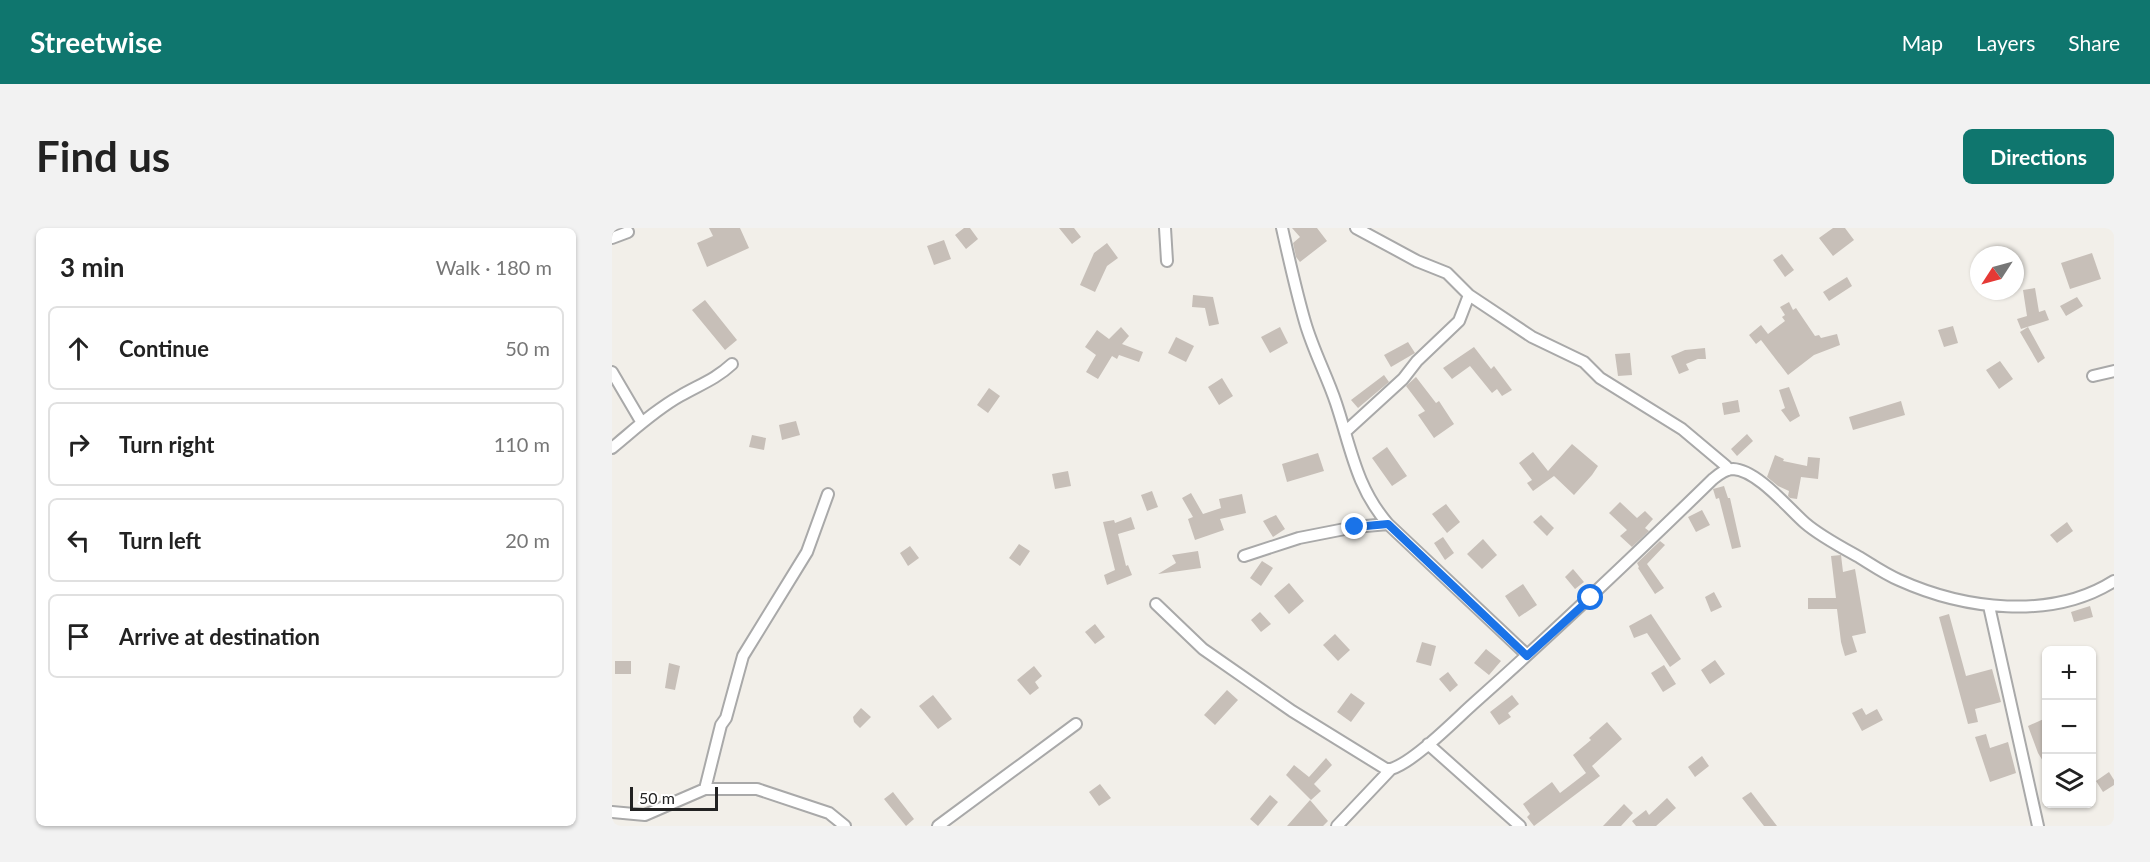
<!DOCTYPE html>
<html lang="en">
<head>
<meta charset="utf-8">
<style>
	:root { --surface:#fff; --page:#f2f2f2; --text:#222; --muted:#767676; --line:#e0e0e0; --accent:#0f766e }
	body { margin:0; font-family:Lato,sans-serif; background:var(--page); color:var(--text) }
	.controls { position:absolute; right:18px; bottom:18px; display:grid; overflow:hidden; border-radius:9px; box-shadow:0 2px 4px #0004 }
	.controls button { width:54px; height:54px; display:grid; place-items:center; padding:0; border:0; border-bottom:2px solid var(--line); background:var(--surface); color:var(--text); font:30px sans-serif }
	.compass { position:absolute; left:1358px; top:18px; width:54px; height:54px; border-radius:50%; background:var(--surface); box-shadow:0 2px 4px #0004; rotate:234deg }
	.scale { position:absolute; left:18px; bottom:15px; width:88px; box-sizing:border-box; padding-left:6px; border:3px solid #222; border-top:0; font-size:16px; line-height:21px; white-space:nowrap; color:#222; -webkit-text-stroke:4px #fff; paint-order:stroke }
	.stop { position:absolute; width:18px; height:18px; margin:-14px; border:4px solid #1a73e8; border-radius:50%; background:#fff }
	.stop.end { background:#1a73e8; border-color:#fff; box-shadow:0 2px 6px #0008 }
	.list { margin:0; padding:0; list-style:none }
	h2 { display:flex; justify-content:space-between; align-items:center; height:78px; margin:0; padding:0 24px; font-size:26px }
	h2 small { font-size:20px; font-weight:400; color:var(--muted) }
	.list li { display:grid; grid-template-columns:39px 1fr auto; gap:18px; align-items:center; box-sizing:border-box; height:84px; margin:0 12px 12px; padding:0 12px; border:2px solid var(--line); border-radius:9px }
	.list b { display:block; font-size:22px; white-space:nowrap }
	.list em { font-size:20px; font-style:normal; color:var(--muted) }
	.icon { flex:none; width:33px; height:33px; fill:none; stroke:currentColor; stroke-width:2; stroke-linecap:round; stroke-linejoin:round }
	.map { position:relative; flex:none; width:1502px; height:598px; overflow:hidden; border-radius:9px }
	header { display:flex; align-items:center; gap:36px; box-sizing:border-box; height:84px; padding:0 30px; background:var(--accent); color:#fff }
	header strong { font-size:28px }
	nav { display:flex; gap:33px; margin-inline-start:auto; font-size:21px }
	.intro { display:flex; align-items:center; justify-content:space-between; box-sizing:border-box; height:144px; padding:0 36px }
	h1 { margin:0; font-size:42px }
	.button { padding:15px 27px; border-radius:9px; background:var(--accent); color:#fff; font-size:21px; font-weight:700 }
	main { display:flex; gap:36px; padding:0 36px }
	aside { flex:1; background:var(--surface); border-radius:9px; box-shadow:0 2px 4px #0004 }
	.map>svg:first-child { display:block }
	.building { fill:#c7bfb8 }
	.lines { fill:none; stroke-linecap:round; stroke-linejoin:round }
	.street-casing { stroke:#a9a9a9; stroke-width:14 }
	.street { stroke:#fff; stroke-width:10 }
	.route { stroke:#1a73e8; stroke-width:8 }
</style>
</head>
<body>
<header>
<strong>Streetwise</strong>
<nav><a>Map</a><a>Layers</a><a>Share</a></nav>
</header>
<div class="intro"><h1>Find us</h1><a class="button">Directions</a></div>
<main>
<aside>
<h2>3 min<small>Walk · 180 m</small></h2>
<ul class="list">
<li><svg class="icon" aria-label="ahead" viewBox="0 0 24 24"><path d="M12 20V5M6 11l6-6 6 6"/></svg><div><b>Continue</b></div><em>50 m</em></li>
<li><svg class="icon" aria-label="right" viewBox="0 0 24 24"><path d="M7 20v-9h11M14 6l5 5-5 5"/></svg><div><b>Turn right</b></div><em>110 m</em></li>
<li><svg class="icon" aria-label="left" viewBox="0 0 24 24"><path d="M17 20v-9H6M10 6l-5 5 5 5"/></svg><div><b>Turn left</b></div><em>20 m</em></li>
<li><svg class="icon" aria-label="arrive" viewBox="0 0 24 24"><path d="M6 21V4h12l-3 4 3 4H6"/></svg><div><b>Arrive at destination</b></div></li>
</ul>
</aside>
<div class="map">
<svg width="1502" height="598" viewBox="0 0 1502 598">
	<rect width="100%" height="100%" fill="#f2efe9"/>
	<!-- building -->
	<path class="building" d="M97,0H128L137,20L95,39L85,15L101,8Z
		M352,0H358L366,11L354,21L343,7Z
		M447,0H462L469,9L460,16Z
		M680,0H705L715,13L688,34L684,29L681,15L688,9Z
		M1221,0H1233L1242,12L1221,28L1207,10Z
		M332,12L339,31L322,37L315,18Z
		M495,15L506,30L495,38L483,64L468,57L482,25Z
		M1480,25L1489,51L1458,61L1449,35Z
		M1170,26L1182,42L1173,49L1161,32Z
		M1235,49L1240,58L1217,73L1211,64Z
		M1423,60L1427,84L1433,82L1437,92L1409,101L1405,91L1415,88L1411,62Z
		M581,67L601,69L607,96L597,98L593,80L580,79Z
		M1465,69L1471,78L1454,88L1448,78Z
		M93,72L125,112L113,122L80,82Z
		M1177,74L1181,82L1184,80L1203,108L1207,107L1209,110L1225,106L1228,117L1202,127L1176,147L1149,112L1144,116L1137,107L1149,97L1156,106L1173,93L1170,89L1173,87L1168,79Z
		M1341,98L1346,115L1332,119L1326,102Z
		M509,99L517,108L510,116L531,124L527,134L507,127L505,131L500,128L486,151L474,144L484,127L473,119L485,102L497,111Z
		M668,99L676,115L658,125L649,109Z
		M1416,99L1433,130L1426,135L1408,104Z
		M564,109L582,118L574,134L556,125Z
		M796,114L803,125L779,139L772,127Z
		M862,119L879,141L882,138L900,162L890,168L885,161L880,165L858,138L840,151L831,140Z
		M1093,120L1094,131H1086L1074,136L1077,142L1067,146L1059,128L1073,122Z
		M1018,125L1020,147L1006,148L1003,126Z
		M1388,133L1401,151L1387,161L1374,142Z
		M772,147L777,154L746,180L739,172Z
		M804,149L824,175L827,173L842,196L822,210L806,187L813,183L794,158Z
		M610,150L621,168L607,177L596,159Z
		M1177,159L1188,188L1178,194L1169,182L1173,180L1167,162Z
		M377,160L388,168L376,185L365,177Z
		M1126,172L1128,184L1112,187L1110,175Z
		M1289,173L1293,187L1241,202L1237,189Z
		M184,193L188,207L170,212L167,197Z
		M1135,206L1141,213L1125,228L1119,221Z
		M140,207L154,210L152,222L137,219Z
		M960,216L986,238L980,247L962,267L942,248L921,263L915,255L920,252L907,235L921,224L936,243Z
		M775,219L795,248L780,258L760,230Z
		M706,225L712,243L675,254L670,236Z
		M1163,227L1172,231L1171,233L1195,238L1196,229L1208,230L1206,251L1189,249L1185,271L1178,270L1176,268L1177,263L1166,258L1155,249Z
		M456,243L459,258L443,261L440,246Z
		M1112,258L1116,270H1118L1129,319L1120,321L1107,270L1104,271L1101,261Z
		M540,263L546,279L535,283L529,267Z
		M579,265L591,286L609,280L607,271L630,266L634,285L608,291L612,302L583,312L576,291L581,289L570,270Z
		M1008,274L1025,290L1033,283L1041,291L1033,300L1037,303L1020,319L1008,308L1015,302L997,285Z
		M834,276L848,294L835,305L820,286Z
		M1090,282L1098,297L1084,304L1076,289Z
		M664,287L673,301L661,309L651,293Z
		M929,287L942,300L935,308L921,294Z
		M519,289L523,301L506,306L514,338L516,337L520,347L495,357L492,347L503,342L491,294L502,292L503,295Z
		M1455,294L1461,303L1445,315L1438,307Z
		M831,309L842,325L833,332L822,315Z
		M871,311L885,327L870,341L855,326Z
		M1048,313L1053,317L1035,336L1052,360L1043,366L1026,340L1027,339L1025,335Z
		M407,316L418,323L408,338L397,330Z
		M298,318L307,330L296,338L288,325Z
		M586,323L589,340L546,346L564,335L560,327Z
		M1229,327L1231,344L1243,341L1254,405L1240,408L1245,424L1233,428L1229,414L1225,381H1196V370H1224L1219,328Z
		M650,333L661,340L649,358L638,350Z
		M961,341L972,354L963,361L953,349Z
		M677,355L692,373L677,386L662,368Z
		M911,356L925,377L907,389L893,368Z
		M1102,364L1110,379L1099,384L1093,369Z
		M1478,378L1481,389L1462,394L1459,384Z
		M648,384L659,396L649,404L639,392Z
		M1039,386L1069,431L1058,439L1035,405L1022,410L1017,398Z
		M1337,386L1354,448L1380,441L1389,474L1363,481L1366,494L1356,496L1327,389Z
		M483,396L493,409L483,416L473,404Z
		M723,406L738,422L726,433L711,417Z
		M810,414L824,418L819,438L804,434Z
		M874,421L889,433L877,447L862,435Z
		M1103,432L1113,446L1098,456L1089,442Z
		M3,433H19V446H3Z
		M57,435L68,438L63,462L53,460Z
		M1052,437L1064,456L1051,464L1039,445Z
		M422,438L430,448L423,454L427,460L418,467L405,452Z
		M836,444L846,457L838,464L827,451Z
		M615,462L626,472L603,497L592,487Z
		M739,465L753,475L739,494L725,484Z
		M321,467L340,491L326,501L307,478Z
		M900,467L907,476L896,485L899,489L887,497L878,484Z
		M249,480L259,489L248,500L242,494L241,489Z
		M1250,480L1254,487L1265,481L1271,492L1250,503L1240,485Z
		M1434,490V538L1426,525L1416,498Z
		M995,494L1010,511L980,538L988,548L922,598L915,589L918,586L911,576L940,554L948,565L974,545L961,527L979,512L977,510Z
		M1374,506L1378,520L1396,514L1404,545L1378,554L1363,509Z
		M1090,528L1097,538L1083,549L1076,539Z
		M714,530L720,537L702,556L709,563L699,572L674,547L682,537L697,549Z
		M1497,544L1502,552V557L1491,564L1484,553Z
		M488,556L499,570L487,578L477,564Z
		M281,564L302,591L294,598L272,571Z
		M1139,564L1165,598H1152L1130,570Z
		M658,567L666,574L646,598L638,591Z
		M1055,570L1064,580L1044,598H1024L1020,593L1034,582L1037,587Z
		M698,572L716,593L711,598H675Z
		M1012,576L1021,585L1009,598H991Z"/>
	<g class="lines">
		<defs>
			<path id="street" d="M553,0L555,33
				M670,0C677,31 684,63 693,94C701,122 715,148 724,175C739,220 744,259 776,296L915,427
				M744,0L805,33L835,45L857,67L920,109L972,134L988,150L1070,201L1114,238L1116,242
				M0,10L16,4
				M0,144L30,195
				M1481,148L1502,143
				M733,204L791,151L805,133L847,93L857,67
				M0,220C22,202 43,182 68,168C87,157 104,151 120,136
				M632,328L687,310L743,299L776,296
				M544,376L591,421L680,483L774,541H779C802,534 842,493 861,476C943,403 1022,328 1101,251C1106,247 1113,241 1121,241C1145,242 1176,280 1193,295C1208,308 1229,319 1247,329C1260,337 1273,346 1287,352C1351,381 1439,393 1502,353
				M1377,378L1426,598
				M816,516L908,598
				M93,561L109,497L114,490L131,428L195,324L216,266
				M0,584L33,587L93,561H145L217,585L233,598
				M326,598L464,496
				M725,598L779,541"/>
		</defs>
		<!-- street casing -->
		<use href="#street" class="street-casing"/>
		<!-- street -->
		<use href="#street" class="street"/>
	</g>
	<g class="lines">
		<!-- route -->
		<path class="route" d="M743,299L776,296L915,428L979,370"/>
	</g>
</svg>
<div class="controls">
<button>+</button>
<button>−</button>
<button><svg class="icon" aria-label="layers" viewBox="0 0 24 24"><path d="M12 4l9 5-9 5-9-5zM3 14l9 5 9-5"/></svg></button>
</div>
<svg class="compass" viewBox="-18 -18 36 36"><path d="M0-13l5 13h-10z" fill="#e53935"/><path d="M0 13l5-13h-10z" fill="#767676"/></svg>
<div class="scale">50 m</div>
<div class="stop" style="left:979px;top:370px"></div>
<div class="stop end" style="left:743px;top:299px"></div>
</div>
</main>
</body>
</html>
